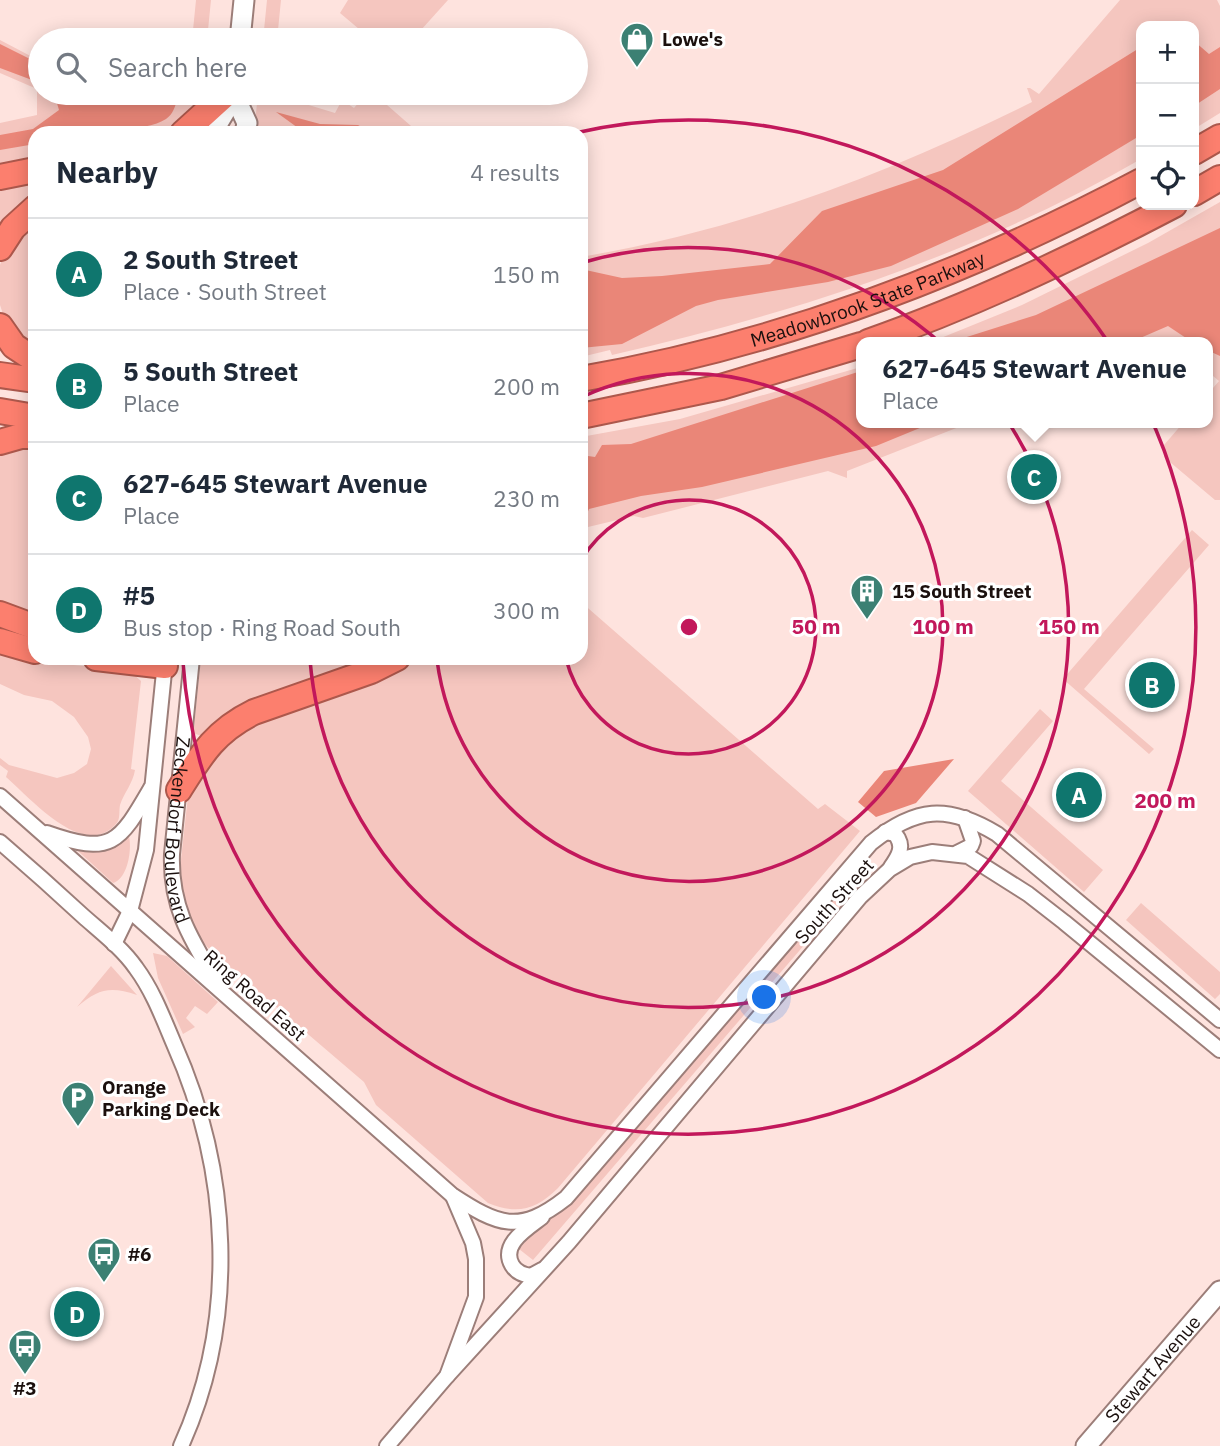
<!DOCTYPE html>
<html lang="en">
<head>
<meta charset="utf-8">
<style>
	:root { --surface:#fff; --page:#f2f2f3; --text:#1f2937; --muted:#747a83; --line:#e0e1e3; --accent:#0f766e }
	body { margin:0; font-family:"IBM Plex Sans",sans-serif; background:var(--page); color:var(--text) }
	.controls { position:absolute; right:21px; top:21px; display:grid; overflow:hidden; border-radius:14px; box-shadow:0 4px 18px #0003 }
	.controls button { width:63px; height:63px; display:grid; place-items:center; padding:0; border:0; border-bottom:2px solid var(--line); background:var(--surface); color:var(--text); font:35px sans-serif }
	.you { position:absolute; left:765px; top:998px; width:24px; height:24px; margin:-18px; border:5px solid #fff; border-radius:50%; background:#1a73e8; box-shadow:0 0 0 10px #1a73e833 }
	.badge { display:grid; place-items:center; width:46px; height:46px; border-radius:50%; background:var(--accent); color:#fff; font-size:23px; font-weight:700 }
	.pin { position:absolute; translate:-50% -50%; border:4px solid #fff; box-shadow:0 2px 7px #0006 }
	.popup { position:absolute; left:856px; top:337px; width:357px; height:91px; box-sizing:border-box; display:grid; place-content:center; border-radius:14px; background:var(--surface); filter:drop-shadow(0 2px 5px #0005); font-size:23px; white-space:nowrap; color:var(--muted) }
	.popup b { font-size:26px; color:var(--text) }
	.popup::after { content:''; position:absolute; left:50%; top:100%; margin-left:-14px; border:14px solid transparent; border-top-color:var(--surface) }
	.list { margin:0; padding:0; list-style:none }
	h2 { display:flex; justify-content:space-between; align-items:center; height:91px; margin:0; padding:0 28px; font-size:30px }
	h2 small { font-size:23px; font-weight:400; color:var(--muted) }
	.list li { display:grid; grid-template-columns:46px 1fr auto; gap:21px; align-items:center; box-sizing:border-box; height:112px; padding:0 28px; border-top:2px solid var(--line) }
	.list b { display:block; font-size:26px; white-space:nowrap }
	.list p { margin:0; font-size:23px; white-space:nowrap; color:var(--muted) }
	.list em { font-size:23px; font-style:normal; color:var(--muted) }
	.icon { flex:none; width:38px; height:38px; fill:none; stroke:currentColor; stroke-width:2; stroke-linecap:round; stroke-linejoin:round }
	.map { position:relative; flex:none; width:1220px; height:1446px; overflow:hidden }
	.search { position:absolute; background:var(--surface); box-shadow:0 4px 18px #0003; left:28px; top:28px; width:560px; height:77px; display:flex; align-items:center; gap:18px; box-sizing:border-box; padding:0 24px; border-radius:38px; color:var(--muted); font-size:26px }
	.panel { position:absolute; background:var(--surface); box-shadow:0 4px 18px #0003; left:28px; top:126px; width:560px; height:539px; border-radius:21px }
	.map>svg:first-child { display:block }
	.green { fill:#f5c6bf }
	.forest { fill:#ea8678 }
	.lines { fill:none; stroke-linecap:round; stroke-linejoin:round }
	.street-casing { stroke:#9c7e79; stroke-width:18 }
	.secondary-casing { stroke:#9c7e79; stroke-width:23 }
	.highway-casing { stroke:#ad584c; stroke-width:28 }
	.street { stroke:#fff; stroke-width:14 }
	.secondary { stroke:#fff; stroke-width:19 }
	.highway { stroke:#fc7f6e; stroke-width:24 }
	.ring { fill:none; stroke:#c2185b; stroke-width:3.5 }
	.labels { text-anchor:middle; stroke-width:6; stroke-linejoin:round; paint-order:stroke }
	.poi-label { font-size:19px; font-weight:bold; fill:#1b100e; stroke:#fff; text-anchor:start }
	.street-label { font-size:19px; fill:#1b100e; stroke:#fff }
	.centre { fill:#c2185b; stroke:#fff; stroke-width:3.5 }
	.ring-label { font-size:21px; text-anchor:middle; font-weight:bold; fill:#c2185b; stroke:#fff; stroke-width:6; stroke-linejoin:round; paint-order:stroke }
</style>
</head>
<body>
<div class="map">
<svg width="1220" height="1446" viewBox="0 0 1220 1446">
	<rect width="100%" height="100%" fill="#fee3de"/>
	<!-- green -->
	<path class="green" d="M196,0H211L207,40H192Z
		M267,0H281L277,40H263Z
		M348,0H448L412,40H395L387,37L384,40H372L340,13Z
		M1120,0H1217L1220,6V113L1194,129V26H1141V159C977,254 796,313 612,355L610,350L581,357V257C743,229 885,175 1032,102L1027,88H1030L1039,94Z
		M0,40L40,61V93H167L185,96L186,93H204L201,100L185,118L161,133H35V159L0,166V123L37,115V89L0,73Z
		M258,93H290L289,99L335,113L342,100L354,108L367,93H397L387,105L419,133H254Z
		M35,175V197L0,225V182Z
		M1220,202V500H1215L1164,457V445L1183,423H1207V395L1219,381L1207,371V342L1163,340L1157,342H931L1022,305L1148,243Z
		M35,216V349L6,323L0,305V265L5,251Z
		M861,367V423H969L847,471V478L828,471L643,518L634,516L588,527L581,536V437L680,419Z
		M35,441V616L0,603V448Z
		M1192,530L1209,545L1084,689L1154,749L1149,754L1063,679Z
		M581,602L818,809L825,804L860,831L558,1188C536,1210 517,1215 488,1203L376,1105L364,1082L213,953L200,939L191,922L183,899L180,868L188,796L224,736L407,658H581Z
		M0,652L28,661L119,669L131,672L141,681L131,769L135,770C133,783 124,793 120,805C119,810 120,817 118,821C116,825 110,830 106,832C74,849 29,797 6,777L8,771L0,765V758L9,765L57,778L74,773L87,764L91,749L88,737L74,717L52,701L24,695L0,684Z
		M201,658H373L223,717L201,736L196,734L193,737Z
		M1040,709L1053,721L1001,781L1103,870L1084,892L968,791Z
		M129,836C132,850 128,878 113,883L78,851L93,850L116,844Z
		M862,861L865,863L837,907L533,1260L519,1249Z
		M1141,903L1220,972V994L1215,999L1126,920Z
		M153,953L167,956L218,1002L207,1014L195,1006L186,1018L195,1027L183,1034L158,978Z
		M111,966L137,995C110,986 98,989 77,1007Z"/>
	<!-- forest -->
	<path class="forest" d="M1194,41L1209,54L1220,47V89L1194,106Z
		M0,44L40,64V83L0,68Z
		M1141,47V135L1018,209L891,266L828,282L718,300L696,306L622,344L581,348V269L622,278L662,276L770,264L822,211L943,170Z
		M54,93H150L166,95L177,100C175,107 173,114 166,119C144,134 63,133 35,133V144L0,150V135L33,129L59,110Z
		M276,112L320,124L358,125L372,133H305Z
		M1220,228V356L1207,350V342H1192L1168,326L1131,342H951L1036,315Z
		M861,371V423H932L876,446L702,487L641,496L589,509L583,523L581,520V455L595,457L602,445L631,444Z
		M954,759L916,803L876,817L858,802L884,771Z"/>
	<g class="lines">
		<defs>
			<g id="street">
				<path id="s1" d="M192,658L172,854C170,906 190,938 216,981"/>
				<path d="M0,796L452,1195C498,1225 519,1235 566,1198L871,843C916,807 947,804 997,834L1220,1020"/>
				<path d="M885,832L895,834C905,846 899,856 891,867"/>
				<path d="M47,833C112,856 119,843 151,788"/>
				<path d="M0,842C28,866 56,891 83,916C101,932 122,948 136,968C153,991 163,1018 174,1044C230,1170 239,1318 181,1446"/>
				<path d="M957,853L971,846L973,841L965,818"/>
				<path d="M114,944L130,911L146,850L165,662"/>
				<path d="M542,1217C528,1228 500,1244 512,1265C516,1272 523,1275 531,1276L542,1270"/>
				<path d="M447,1376L569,1242L860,897L890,869L910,857L932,852L968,856L1028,894L1064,922L1220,1050"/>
				<path d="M387,1446L447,1376L476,1297V1259L473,1243L453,1196"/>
			</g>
			<g id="secondary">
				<path d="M240,40L244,0"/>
				<path d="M235,97L247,123L245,133"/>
				<path d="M218,133V123L236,93"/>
				<path id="s2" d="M1086,1446L1220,1291"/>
			</g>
			<g id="highway">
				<path d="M183,133L227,93"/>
				<path d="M1194,152L1220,137"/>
				<path d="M0,177L35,170"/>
				<path d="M1194,193L1220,178"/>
				<path d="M0,248L13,228L35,208"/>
				<path d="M0,326L14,346L35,360"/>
				<path d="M868,342C974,305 1075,257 1174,205"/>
				<path d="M0,375L35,380"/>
				<path id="s3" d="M581,379C779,345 964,275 1141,181"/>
				<path d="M0,411L35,417"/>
				<path d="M581,416L721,387L861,345"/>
				<path d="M0,442L21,436H35"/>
				<path d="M0,614L35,627"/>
				<path d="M0,641L35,651"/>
				<path d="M96,658L165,666"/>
				<path d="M179,790C201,755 215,731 254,712L371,671L397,658"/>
			</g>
		</defs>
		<!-- street casing -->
		<use href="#street" class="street-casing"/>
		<!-- secondary casing -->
		<use href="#secondary" class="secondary-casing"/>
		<!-- highway casing -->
		<use href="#highway" class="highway-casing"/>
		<!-- street -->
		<use href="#street" class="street"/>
		<!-- secondary -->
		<use href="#secondary" class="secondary"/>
		<!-- highway -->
		<use href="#highway" class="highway"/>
	</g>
	<!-- distance rings -->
	<g class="ring">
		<path d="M581 560A127 127 0 1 1 566 659"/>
		<path d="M582 397A254 254 0 1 1 437 660"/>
		<path d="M581 263A380 380 0 1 1 310 660"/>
		<path d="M575 133A507 507 0 1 1 183 662"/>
	</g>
	<!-- icons -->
	<defs>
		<symbol id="shop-pin" viewBox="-11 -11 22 30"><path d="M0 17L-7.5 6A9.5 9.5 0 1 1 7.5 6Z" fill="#3c8073" stroke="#fff"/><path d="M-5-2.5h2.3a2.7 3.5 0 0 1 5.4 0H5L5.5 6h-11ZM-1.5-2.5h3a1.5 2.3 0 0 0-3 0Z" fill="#fff"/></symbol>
		<symbol id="building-pin" viewBox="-11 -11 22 30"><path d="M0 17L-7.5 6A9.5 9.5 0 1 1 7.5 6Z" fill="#3c8073" stroke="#fff"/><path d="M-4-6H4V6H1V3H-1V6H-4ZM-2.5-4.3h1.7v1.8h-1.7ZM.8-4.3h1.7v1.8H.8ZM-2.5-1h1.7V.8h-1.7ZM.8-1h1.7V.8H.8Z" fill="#fff"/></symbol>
		<symbol id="parking-pin" viewBox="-11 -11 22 30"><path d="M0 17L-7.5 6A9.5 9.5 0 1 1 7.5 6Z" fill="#3c8073" stroke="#fff"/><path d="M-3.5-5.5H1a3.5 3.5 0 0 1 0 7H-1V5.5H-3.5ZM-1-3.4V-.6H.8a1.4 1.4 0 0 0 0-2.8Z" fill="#fff"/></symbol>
		<symbol id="bus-pin" viewBox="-11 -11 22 30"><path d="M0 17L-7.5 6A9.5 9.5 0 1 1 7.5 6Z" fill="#3c8073" stroke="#fff"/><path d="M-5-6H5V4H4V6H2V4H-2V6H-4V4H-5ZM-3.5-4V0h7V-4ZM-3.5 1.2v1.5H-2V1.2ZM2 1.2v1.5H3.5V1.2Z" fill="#fff"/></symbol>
	</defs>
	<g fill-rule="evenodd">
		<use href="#shop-pin" x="618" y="20" width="38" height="52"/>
		<use href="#building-pin" x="848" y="572" width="38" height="52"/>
		<use href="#parking-pin" x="59" y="1079" width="38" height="52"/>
		<use href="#bus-pin" x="85" y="1235" width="38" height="52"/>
		<use href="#bus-pin" x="6" y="1327" width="38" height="52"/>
	</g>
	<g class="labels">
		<!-- poi labels -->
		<g class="poi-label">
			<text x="662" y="46">Lowe's</text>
			<text x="892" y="598">15 South Street</text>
			<text x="102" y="1094">Orange<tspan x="102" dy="22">Parking Deck</tspan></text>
			<text x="128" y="1261">#6</text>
			<text x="25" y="1395" text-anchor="middle">#3</text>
		</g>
		<!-- street labels -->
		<g class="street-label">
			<text dy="7" stroke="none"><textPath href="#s3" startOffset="298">Meadowbrook State Parkway</textPath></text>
			<text dy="7" stroke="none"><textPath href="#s1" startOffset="173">Zeckendorf Boulevard</textPath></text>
			<text transform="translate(834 901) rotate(-48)" y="7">South Street</text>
			<text transform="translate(255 995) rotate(41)" y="7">Ring Road East</text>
			<text dy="7" stroke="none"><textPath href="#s2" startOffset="102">Stewart Avenue</textPath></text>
		</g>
	</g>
	<circle cx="689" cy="627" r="10" class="centre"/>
	<g class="ring-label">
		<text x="816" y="634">50 m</text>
		<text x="943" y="634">100 m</text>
		<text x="1069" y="634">150 m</text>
		<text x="1165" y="808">200 m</text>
	</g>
</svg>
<div class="controls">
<button>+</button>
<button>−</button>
<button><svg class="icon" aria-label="locate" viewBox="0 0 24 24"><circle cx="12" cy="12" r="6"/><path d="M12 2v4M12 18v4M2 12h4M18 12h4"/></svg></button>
</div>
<div class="you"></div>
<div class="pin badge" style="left:1079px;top:795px">A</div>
<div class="pin badge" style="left:1152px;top:685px">B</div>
<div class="pin badge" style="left:1034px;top:477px">C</div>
<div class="popup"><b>627-645 Stewart Avenue</b>Place</div>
<div class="pin badge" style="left:77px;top:1314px">D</div>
<div class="search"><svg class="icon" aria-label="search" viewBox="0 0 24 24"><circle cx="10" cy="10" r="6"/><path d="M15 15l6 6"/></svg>Search here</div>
<section class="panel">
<h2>Nearby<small>4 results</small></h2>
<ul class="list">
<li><span class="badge">A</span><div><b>2 South Street</b><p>Place · South Street</p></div><em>150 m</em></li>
<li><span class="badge">B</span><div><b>5 South Street</b><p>Place</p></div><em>200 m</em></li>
<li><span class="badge">C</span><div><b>627-645 Stewart Avenue</b><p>Place</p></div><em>230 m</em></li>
<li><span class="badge">D</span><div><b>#5</b><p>Bus stop · Ring Road South</p></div><em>300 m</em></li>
</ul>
</section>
</div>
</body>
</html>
